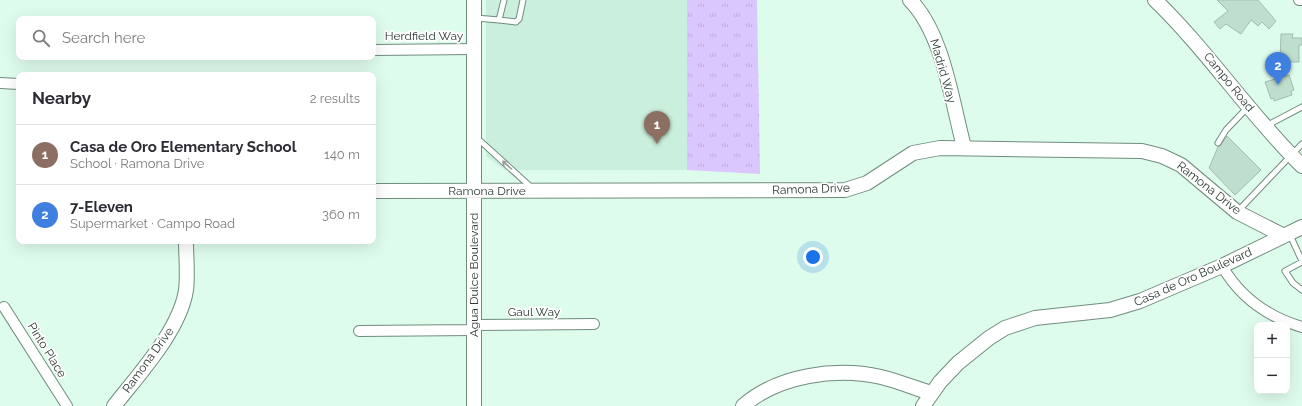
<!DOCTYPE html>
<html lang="en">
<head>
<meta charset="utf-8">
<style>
	:root { --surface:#fff; --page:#f7f7f7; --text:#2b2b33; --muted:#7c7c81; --line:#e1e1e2; --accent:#b45309 }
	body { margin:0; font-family:Raleway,sans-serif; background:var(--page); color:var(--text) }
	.controls { position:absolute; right:12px; bottom:12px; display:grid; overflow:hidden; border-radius:8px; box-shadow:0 4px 16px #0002 }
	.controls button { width:36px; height:36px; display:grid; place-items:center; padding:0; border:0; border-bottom:1px solid var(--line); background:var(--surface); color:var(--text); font:20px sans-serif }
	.you { position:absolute; left:813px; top:257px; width:14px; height:14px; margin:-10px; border:3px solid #fff; border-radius:50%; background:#1a73e8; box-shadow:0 0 0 6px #1a73e833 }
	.badge { display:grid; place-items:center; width:26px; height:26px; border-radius:50%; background:var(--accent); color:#fff; font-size:13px; font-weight:700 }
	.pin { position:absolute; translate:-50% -33px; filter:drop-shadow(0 1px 2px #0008) }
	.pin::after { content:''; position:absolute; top:21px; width:14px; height:12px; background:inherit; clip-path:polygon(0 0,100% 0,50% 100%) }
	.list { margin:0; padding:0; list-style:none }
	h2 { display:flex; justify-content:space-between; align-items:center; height:52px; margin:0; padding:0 16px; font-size:17px }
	h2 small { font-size:13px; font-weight:400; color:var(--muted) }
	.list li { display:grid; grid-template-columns:26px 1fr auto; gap:12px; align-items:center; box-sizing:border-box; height:60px; padding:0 16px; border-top:1px solid var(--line) }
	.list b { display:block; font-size:15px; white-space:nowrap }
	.list p { margin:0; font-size:13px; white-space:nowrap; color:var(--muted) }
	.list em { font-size:13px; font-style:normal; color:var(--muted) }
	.icon { flex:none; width:22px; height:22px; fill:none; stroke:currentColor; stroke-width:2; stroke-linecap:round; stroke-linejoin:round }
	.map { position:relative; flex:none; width:1302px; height:406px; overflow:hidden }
	.search { position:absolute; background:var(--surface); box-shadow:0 4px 16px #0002; left:16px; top:16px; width:360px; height:44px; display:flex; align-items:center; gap:10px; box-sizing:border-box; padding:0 14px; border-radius:8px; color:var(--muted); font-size:15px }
	.panel { position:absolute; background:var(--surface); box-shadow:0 4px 16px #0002; left:16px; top:72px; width:360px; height:172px; border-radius:8px }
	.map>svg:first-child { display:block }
	.built { fill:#caefdc }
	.grass { fill:url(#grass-tufts) }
	.building { fill:#c0dece; stroke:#a1bdae }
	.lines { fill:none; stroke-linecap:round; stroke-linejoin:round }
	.lane-casing { stroke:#718c7e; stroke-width:7 }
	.street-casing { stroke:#718c7e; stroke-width:12 }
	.secondary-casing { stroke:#718c7e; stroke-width:16 }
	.lane { stroke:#fff; stroke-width:5 }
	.street { stroke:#fff; stroke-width:10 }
	.secondary { stroke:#fff; stroke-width:14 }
	.oneway { stroke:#969c99 }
	.labels { text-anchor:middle; stroke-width:3.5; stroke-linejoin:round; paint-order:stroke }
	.street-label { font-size:12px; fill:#2e3a33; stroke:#fff }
</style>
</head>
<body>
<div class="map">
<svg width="1302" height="406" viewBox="0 0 1302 406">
	<defs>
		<pattern id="grass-tufts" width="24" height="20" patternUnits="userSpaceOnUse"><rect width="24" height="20" fill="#dac7fd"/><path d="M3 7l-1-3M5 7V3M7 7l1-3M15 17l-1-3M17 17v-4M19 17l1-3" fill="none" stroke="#bbacd9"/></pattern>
	</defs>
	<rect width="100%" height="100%" fill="#defcec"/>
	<!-- built -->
	<path class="built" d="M486,0H687V170H505L486,156Z"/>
	<!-- grass -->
	<path class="grass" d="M687,0H757L760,174L687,170Z"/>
	<!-- building -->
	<path class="building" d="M1217,0H1258L1276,21L1269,29L1262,22L1258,26L1251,20L1241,34L1226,24L1220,29L1214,22L1228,11Z
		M1281,34H1293L1292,38H1302V45H1299V62H1280Z
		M1289,75L1294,90L1291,91L1292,95L1274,101V98L1271,99L1265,82Z
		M1227,136L1261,170L1235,195L1209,168L1218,147L1221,145Z"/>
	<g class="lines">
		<defs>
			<path id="lane" d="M504,0L499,20L516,22L519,19L523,0
				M476,18L499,20
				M1266,126L1302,107
				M477,138L532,188
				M1218,143L1226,130L1248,107
				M1238,211L1302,144
				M1290,235L1302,261
				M1302,262L1285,271L1293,283L1302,290"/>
			<path id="street" d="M1299,0H1302
				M373,50L474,49
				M0,83L19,84
				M1222,266C1240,297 1268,317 1302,327
				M4,307L67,406
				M474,325L594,324
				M359,331L474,330"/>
			<path id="secondary" d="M474,0V406
				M910,0C943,33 952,102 964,147
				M1155,0C1208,51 1249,114 1302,166
				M373,191L845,190L867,183L913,153L940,148L1142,151L1162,156L1181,165L1237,212L1284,236
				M114,406C139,374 180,330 186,290C188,274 186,257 186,241
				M743,406C778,375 836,367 881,377C898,381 914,388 931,393
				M923,406L940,382L958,363L989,338L1005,328L1035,318L1110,310L1140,301L1222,266L1302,227"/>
		</defs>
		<!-- lane casing -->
		<use href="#lane" class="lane-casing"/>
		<!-- street casing -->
		<use href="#street" class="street-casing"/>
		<!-- secondary casing -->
		<use href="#secondary" class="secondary-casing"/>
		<!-- lane -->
		<use href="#lane" class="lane"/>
		<!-- street -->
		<use href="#street" class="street"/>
		<!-- secondary -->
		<use href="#secondary" class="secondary"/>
	</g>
	<!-- one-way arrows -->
	<defs><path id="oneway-shaft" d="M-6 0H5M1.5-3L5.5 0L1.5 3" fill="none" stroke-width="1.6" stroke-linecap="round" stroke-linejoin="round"/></defs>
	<use class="oneway" href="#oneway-shaft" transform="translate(507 165) rotate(-138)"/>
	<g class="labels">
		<!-- street labels -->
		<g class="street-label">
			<text x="424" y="40">Herdfield Way</text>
			<text transform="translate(943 71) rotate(74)" y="4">Madrid Way</text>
			<text transform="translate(1229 82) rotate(51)" y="4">Campo Road</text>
			<text transform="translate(1209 188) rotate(38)" y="4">Ramona Drive</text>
			<text transform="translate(811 189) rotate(-2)" y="4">Ramona Drive</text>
			<text x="487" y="195">Ramona Drive</text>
			<text transform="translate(474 275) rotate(-90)" y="4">Agua Dulce Boulevard</text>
			<text transform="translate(1193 277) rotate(-24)" y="4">Casa de Oro Boulevard</text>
			<text x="534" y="316">Gaul Way</text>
			<text transform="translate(47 350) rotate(58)" y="4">Pinto Place</text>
			<text transform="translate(148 360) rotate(-54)" y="4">Ramona Drive</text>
		</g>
	</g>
</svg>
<div class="controls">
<button>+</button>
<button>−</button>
</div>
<div class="you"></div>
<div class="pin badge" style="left:657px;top:144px;background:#8d6e63">1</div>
<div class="pin badge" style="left:1278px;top:85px;background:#3f7fe0">2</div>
<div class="search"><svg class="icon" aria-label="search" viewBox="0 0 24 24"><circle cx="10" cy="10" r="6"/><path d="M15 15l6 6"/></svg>Search here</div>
<section class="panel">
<h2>Nearby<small>2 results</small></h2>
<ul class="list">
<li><span class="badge" style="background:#8d6e63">1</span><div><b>Casa de Oro Elementary School</b><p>School · Ramona Drive</p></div><em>140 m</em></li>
<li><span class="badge" style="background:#3f7fe0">2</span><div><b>7-Eleven</b><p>Supermarket · Campo Road</p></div><em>360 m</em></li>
</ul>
</section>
</div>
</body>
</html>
